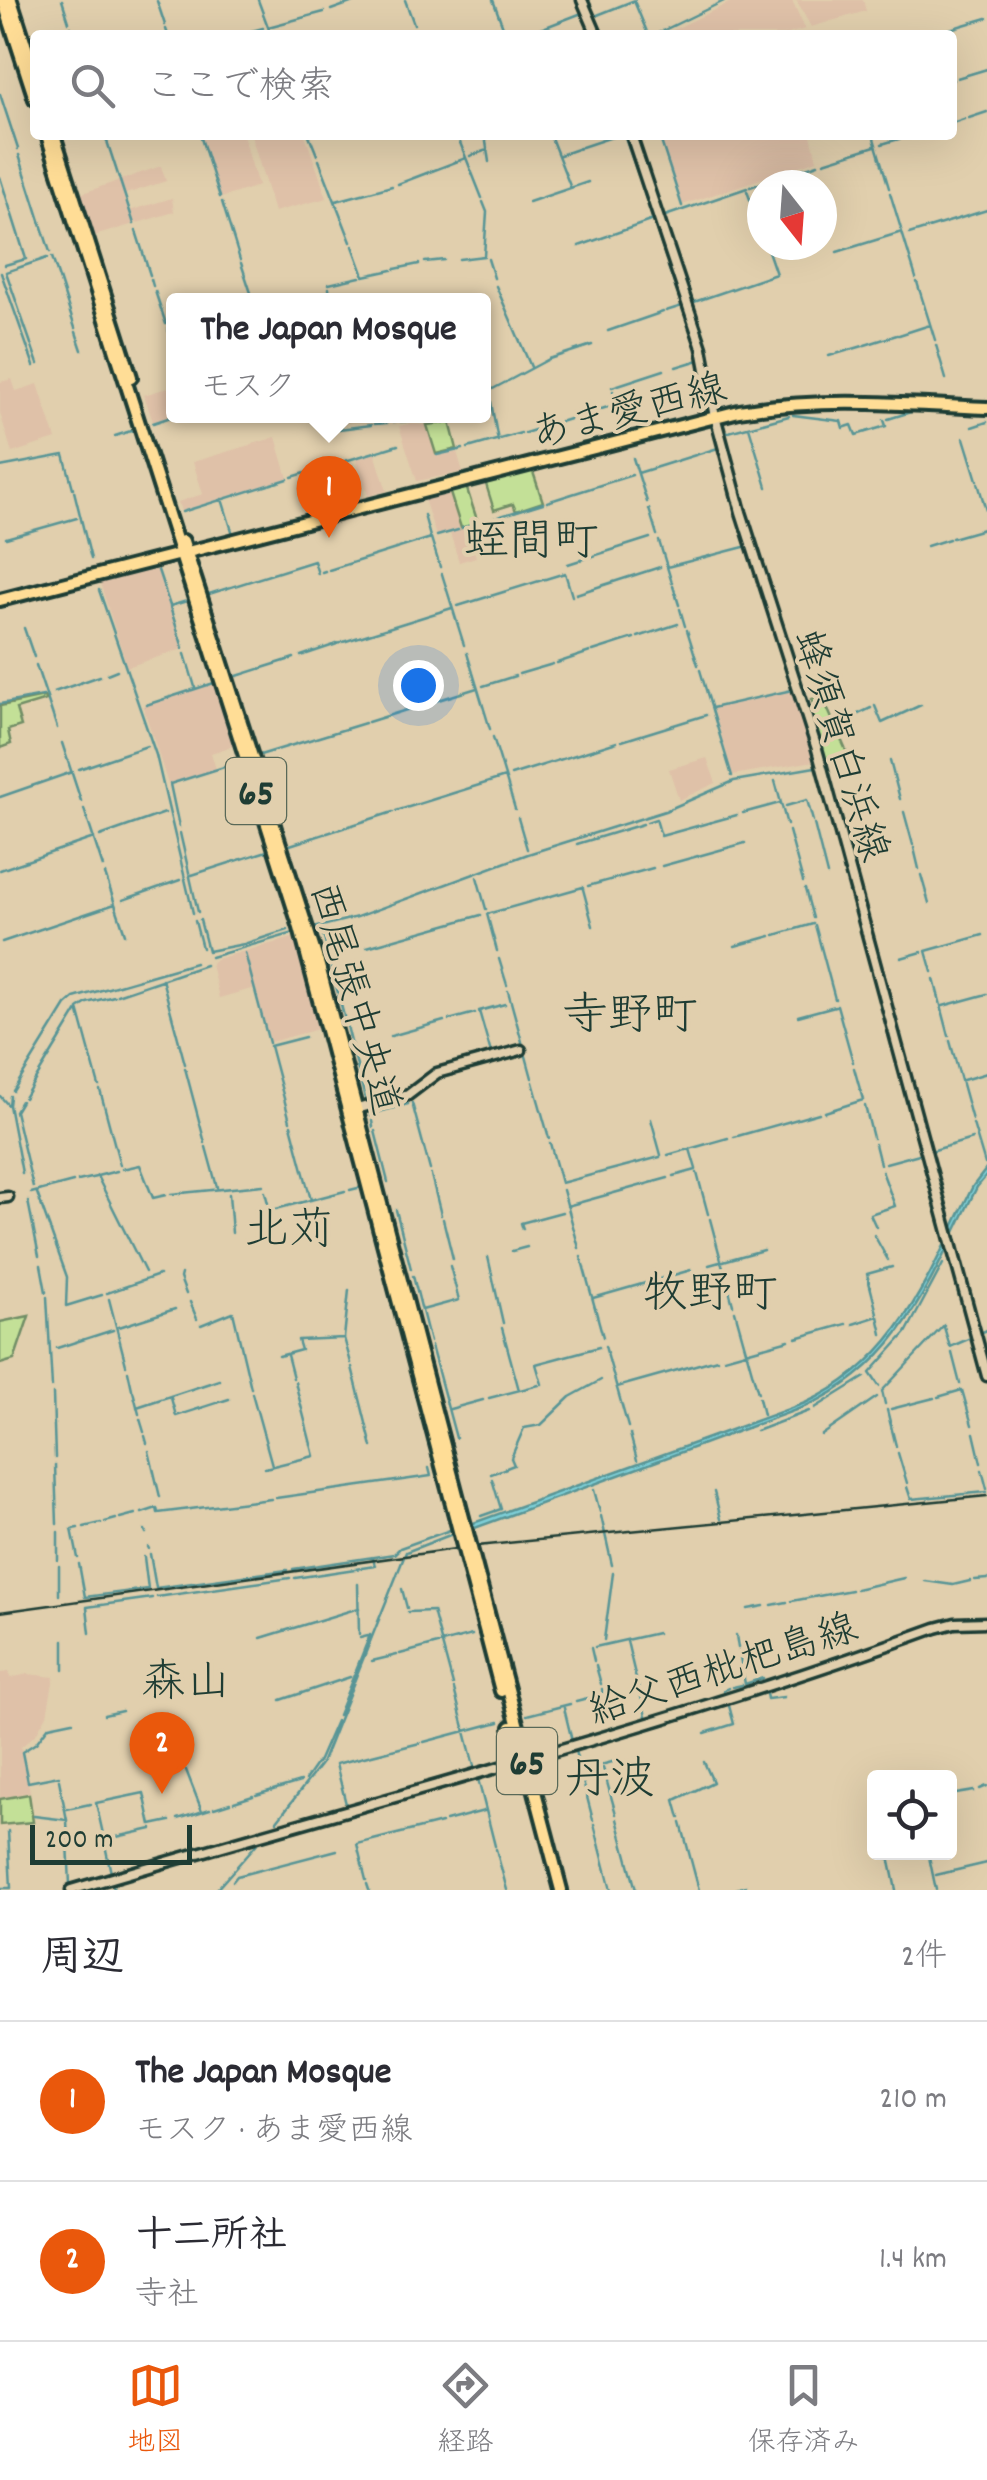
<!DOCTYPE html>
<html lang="ja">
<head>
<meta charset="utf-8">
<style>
	:root { --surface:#fff; --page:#f2f2f3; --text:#2b2b33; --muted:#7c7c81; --line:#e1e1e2; --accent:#ea580c }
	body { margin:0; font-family:Dekko,"Klee One",sans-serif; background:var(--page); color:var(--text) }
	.controls { position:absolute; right:30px; bottom:30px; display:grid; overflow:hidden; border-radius:10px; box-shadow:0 10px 40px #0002 }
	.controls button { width:90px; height:90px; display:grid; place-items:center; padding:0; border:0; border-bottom:2px solid var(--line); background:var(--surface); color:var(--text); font:50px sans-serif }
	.compass { position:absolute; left:747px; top:170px; width:90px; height:90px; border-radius:50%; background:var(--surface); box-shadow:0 10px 40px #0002; rotate:163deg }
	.scale { position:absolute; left:30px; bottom:25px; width:162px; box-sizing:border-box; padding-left:10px; border:5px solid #1f3d34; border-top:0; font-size:28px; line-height:35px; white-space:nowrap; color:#1f3d34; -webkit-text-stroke:8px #e1cfad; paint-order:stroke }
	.you { position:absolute; left:418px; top:685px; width:35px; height:35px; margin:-25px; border:8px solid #fff; border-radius:50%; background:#1a73e8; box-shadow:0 0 0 15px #1a73e833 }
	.badge { display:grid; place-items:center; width:65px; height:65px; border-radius:50%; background:var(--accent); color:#fff; font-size:32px; font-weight:700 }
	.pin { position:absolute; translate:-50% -82px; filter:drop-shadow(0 2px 5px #0008) }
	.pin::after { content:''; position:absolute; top:52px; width:35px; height:30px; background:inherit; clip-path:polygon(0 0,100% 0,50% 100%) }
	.popup { position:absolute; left:166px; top:293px; width:325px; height:130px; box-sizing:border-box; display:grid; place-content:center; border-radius:10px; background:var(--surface); filter:drop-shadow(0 2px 8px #0005); font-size:32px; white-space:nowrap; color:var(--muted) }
	.popup b { font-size:38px; color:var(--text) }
	.popup::after { content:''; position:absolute; left:50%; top:100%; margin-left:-20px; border:20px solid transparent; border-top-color:var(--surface) }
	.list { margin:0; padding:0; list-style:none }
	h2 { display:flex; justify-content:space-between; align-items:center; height:130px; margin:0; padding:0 40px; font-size:42px }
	h2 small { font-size:32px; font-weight:400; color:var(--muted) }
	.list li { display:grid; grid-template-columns:65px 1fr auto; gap:30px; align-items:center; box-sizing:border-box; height:160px; padding:0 40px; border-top:2px solid var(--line) }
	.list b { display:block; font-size:38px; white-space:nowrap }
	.list p { margin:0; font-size:32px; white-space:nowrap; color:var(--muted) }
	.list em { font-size:32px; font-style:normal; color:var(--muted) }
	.icon { flex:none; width:55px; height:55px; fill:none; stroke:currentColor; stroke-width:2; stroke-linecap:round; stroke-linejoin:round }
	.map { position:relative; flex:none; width:987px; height:1890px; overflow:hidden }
	.search { position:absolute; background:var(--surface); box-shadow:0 10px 40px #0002; left:30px; right:30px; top:30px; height:110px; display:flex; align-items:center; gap:25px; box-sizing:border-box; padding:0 35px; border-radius:10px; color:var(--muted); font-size:38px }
	.sheet { height:450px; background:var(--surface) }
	nav { display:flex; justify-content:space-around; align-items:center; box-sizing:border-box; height:140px; border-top:2px solid var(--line); background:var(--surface); font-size:28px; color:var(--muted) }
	nav a { display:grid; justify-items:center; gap:5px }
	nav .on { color:var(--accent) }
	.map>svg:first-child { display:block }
	.built { fill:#dfc1a8 }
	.green { fill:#c3e097; stroke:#718e66; stroke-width:2.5 }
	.water { fill:#7ecfd7; stroke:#589596; stroke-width:2.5 }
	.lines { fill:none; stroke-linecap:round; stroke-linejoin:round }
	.stream { stroke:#589596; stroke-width:2.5 }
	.secondary-casing { stroke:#1f3d34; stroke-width:15 }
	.primary-casing { stroke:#1f3d34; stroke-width:18 }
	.secondary { stroke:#e1cfad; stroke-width:8 }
	.primary { stroke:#ffdd96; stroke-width:10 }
	.rail { stroke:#1f3d34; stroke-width:2.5 }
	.primary-bridge-casing { stroke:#1f3d34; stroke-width:18; stroke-linecap:butt }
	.primary-bridge { stroke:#ffdd96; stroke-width:10 }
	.labels { text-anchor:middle; stroke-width:8; stroke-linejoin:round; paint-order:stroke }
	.shield { fill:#e1cfad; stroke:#596958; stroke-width:2.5 }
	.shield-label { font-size:38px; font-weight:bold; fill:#1f3d34 }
	.street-label { font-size:40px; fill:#1f3d34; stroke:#e1cfad }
	.quarter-label { font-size:45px; fill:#1f3d34; stroke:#e1cfad }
</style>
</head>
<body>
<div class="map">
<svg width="987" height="1890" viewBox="0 0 987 1890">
	<rect width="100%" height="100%" fill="#e1cfad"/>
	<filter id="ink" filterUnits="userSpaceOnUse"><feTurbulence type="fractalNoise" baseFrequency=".01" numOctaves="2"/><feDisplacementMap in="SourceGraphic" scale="20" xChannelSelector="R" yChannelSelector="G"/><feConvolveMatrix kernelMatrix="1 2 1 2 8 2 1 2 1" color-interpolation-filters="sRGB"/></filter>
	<g filter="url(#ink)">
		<!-- built -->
		<path class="built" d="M735,0H792L805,29L785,35H663Z
			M796,0H863L866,11L811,27Z
			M201,135H243L258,186L221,198Z
			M251,135H305L327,198L274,212Z
			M660,135H811L817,160L682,205Z
			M161,166L166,181L123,195L129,211L172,198L174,212L94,236L80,194Z
			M12,379L16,391L38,384L56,439L12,453L0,413V382Z
			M174,386V414L153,422L144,395Z
			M409,424L427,425L436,456L457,452L463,472L417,481L399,426Z
			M276,437L288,478L181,511L178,502L203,494L193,462Z
			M375,453L387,491L368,496L356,459Z
			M449,490L461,529L467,528L476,557L459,562L450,533L457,529L436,536L424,499Z
			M157,569L183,649L127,667L100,583Z
			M215,684L236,745L211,753L216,769L168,784L143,706Z
			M793,691L814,761L733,775L713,708Z
			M707,758L716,783L679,800L669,769Z
			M296,937L322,1028L270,1042L255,988L219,998L211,964L216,959Z
			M9,1672L10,1678L28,1674L54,1677L47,1715L36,1734L21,1747L30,1792L0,1798V1673Z"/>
		<!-- green -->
		<path class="green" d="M450,422L457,449L436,454L427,425Z
			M532,469L543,502L516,511L513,504L494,510L485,481Z
			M466,486L478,523L461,528L449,490Z
			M822,696L848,755L824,760L810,714L815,708L812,699Z
			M44,697L46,700L16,709L21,726L8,730L11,744L0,748V706Z
			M29,1316L14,1360L0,1364V1322Z
			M29,1794L33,1822L0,1825V1799Z"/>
		<!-- water -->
		<path class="water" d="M987,1168V1175L977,1187C932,1276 902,1365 804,1407L456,1535L454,1530L805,1403C900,1361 929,1273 973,1186Z"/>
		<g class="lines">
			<!-- stream -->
			<path class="stream" d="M62,0L69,22
				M258,0L271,35
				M405,0L414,24
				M493,0L506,35
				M157,1L165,25
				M634,1L647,32
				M331,10L359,0
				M595,16L635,0
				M71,27L73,35
				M268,27L324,12
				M166,29L168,35
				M417,30L419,35
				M943,31L987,18
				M236,35L263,28
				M525,35L582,13
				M654,35L726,0
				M930,35L938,32
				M957,78L987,69
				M952,80H953
				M0,94L18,149
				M969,118L987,112
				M952,123L964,119
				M105,135L134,224
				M200,135L220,197
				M309,135L317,155
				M457,135L482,198
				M485,135L489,162
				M550,135L570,186
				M624,135L638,175
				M659,135L682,206
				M873,135L889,188
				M882,144L912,135
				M582,147L618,135
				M19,155L50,252
				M560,155L580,148
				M470,156L487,150
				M319,160L351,242
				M824,162L875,146
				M0,177L26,259L5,265
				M640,181L666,259
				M398,184L466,158
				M750,187L818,164
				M747,191L760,227
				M890,193L916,278
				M336,201L392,186
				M222,202L240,260
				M529,202L588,182
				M665,216L747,188
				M136,231L150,275
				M909,234L987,210
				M353,246L364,276L392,270
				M579,246L653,220
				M837,252L902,232
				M52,257L75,328
				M459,259L484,256L487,212L483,202
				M488,259L494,278
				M425,262L444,260
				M241,263L252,296
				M668,266L694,341
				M395,269L419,264
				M1,273L34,366
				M151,279L153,286
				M917,282L935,340
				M329,284L360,277
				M496,286L531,367
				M329,288L330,300
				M155,291L166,324
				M694,302L776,274L766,245
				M666,311L682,306
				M168,329L174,350
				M608,331L663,312
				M76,332L82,350
				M899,335L930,325
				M865,345L897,335
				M936,345L946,379
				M829,356L863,346
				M699,362L702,375
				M38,364L6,272L47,258
				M676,367L699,360L697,350
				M508,381L549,359L592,345
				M612,387L664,370
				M613,391L620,415
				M793,415L841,421L843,428L852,425L856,435L886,426L884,420
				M332,416L339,429L371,425
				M888,419L914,411
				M393,422L409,421
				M153,423L174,416
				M374,424L387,423
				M749,427L767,487
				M972,427L987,422
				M525,433L611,406
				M725,433L789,416
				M115,436L134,430
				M964,438L977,480
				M498,441L489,391L506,382
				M468,448L521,433
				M437,455L463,449
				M633,458L647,502
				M0,467L64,455L73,488
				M638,473L718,448
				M292,477L398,445
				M978,483L987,514
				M74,491L91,559
				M222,499L232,531
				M547,502L632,475
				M649,509L657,535
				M182,512L288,479
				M424,515L430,537
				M462,528L543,503
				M437,536L458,530
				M6,538L77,518
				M952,538L987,528
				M659,541L672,583
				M927,546L949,539
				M568,564L650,538
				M667,567L744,547
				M158,570L170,606L187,601
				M329,570L431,538L440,567
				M322,572L325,571
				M442,574L464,645
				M673,586L679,605
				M99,590L156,755L193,913
				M209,594L314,561L318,574
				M576,594L660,567
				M458,606L565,573L572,596
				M170,607L183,648
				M680,609L685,626
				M24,628L34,657
				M687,630L698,665
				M638,637L678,624
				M343,642L452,608
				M593,651L634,638
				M467,653L490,729
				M185,654L195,687
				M301,656L340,643
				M557,663L590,652
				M36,665L57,728
				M700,670L732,776
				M107,674L117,670
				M519,674L553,664
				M237,676L294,658
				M483,686L515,676
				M54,692L100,676
				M0,704L43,696
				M146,705L214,683
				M875,706L882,723L921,705
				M712,708L792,690
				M368,722L477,688
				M835,725L871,708
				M493,737L515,809
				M622,741L706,715
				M62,743L81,801
				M260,755L365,723
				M890,761L900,799
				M79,769L147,746
				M511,775L617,742
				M775,781L787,825
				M0,797L72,772
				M786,806L807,800L813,821
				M84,809L103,867
				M396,811L505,777
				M904,812L913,845
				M743,813L780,803
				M518,818L527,849
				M647,822L656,819L661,836L737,815
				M814,824L827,875
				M179,827L170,784L240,762
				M789,831L803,882
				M180,833L198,912
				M100,836L165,813
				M577,844L643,824
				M290,845L393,812
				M914,848L919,869
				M662,866L745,843
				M0,870L94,838
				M105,874L125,934
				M192,875L267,851
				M921,875L929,903
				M477,877L486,909
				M588,886L653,868
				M583,889L593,926
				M805,889L813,918
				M123,900L180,880
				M487,914L583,887
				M487,914L497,951
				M200,920L208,951L244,944L288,930
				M195,921L202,948
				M815,925L835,999
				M314,928L357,917L528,854L665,811L734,781L821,766
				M322,931L330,960
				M775,935L813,924
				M2,942L115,904
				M735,946L771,936
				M367,947L481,915
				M245,953L269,1043
				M211,957L294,933
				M901,958L922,952
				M499,959L507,985
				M331,966L346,1024
				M932,972L926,951L983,935
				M162,979L185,1064
				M934,979L949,1036
				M508,991L524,1049
				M117,995L205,965
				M837,1005L853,1062
				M943,1006L987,994
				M798,1016L835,1006
				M449,1020L475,1013
				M347,1026L366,1102
				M391,1036L444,1021
				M950,1041L972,1120
				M491,1053L479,1011L505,1004
				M526,1056L532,1078
				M185,1068L205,1143
				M854,1068L863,1100
				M963,1080L987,1073
				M533,1082L549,1138
				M99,1086L78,1009L87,1003L114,996
				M100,1090L120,1165
				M13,1091L66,1005L74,998L195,963
				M0,1096L8,1105
				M10,1096L9,1105L22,1173
				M24,1098L78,1010
				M21,1101L15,1111L33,1187
				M412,1103L430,1170
				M865,1106L873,1138
				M825,1112L863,1100
				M370,1113L371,1116
				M375,1113L408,1104
				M651,1119L661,1155
				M290,1121L270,1046L305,1037
				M372,1121L373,1127
				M973,1124L985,1164
				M291,1125L311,1200
				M375,1131L388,1182
				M734,1137L819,1113
				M550,1143L561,1183L660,1157
				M875,1144L880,1164
				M206,1147L217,1187
				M690,1149L696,1169
				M931,1151L972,1139
				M668,1155L728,1138
				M886,1163L923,1153
				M122,1169L140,1165L153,1198L166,1195
				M117,1171L97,1176L145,1272
				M697,1173L708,1214
				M431,1175L441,1215
				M674,1176L696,1170
				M78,1181L96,1177
				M350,1190L362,1187
				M563,1190L579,1248
				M265,1192L270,1211
				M31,1193L73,1182
				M37,1193L67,1277L66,1306L102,1295
				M171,1194L263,1185
				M229,1194L232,1233
				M28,1201L39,1256
				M567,1206L668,1178
				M276,1209L345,1191
				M396,1210L411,1269
				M443,1219L453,1259
				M710,1219L733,1305
				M876,1227L870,1214L895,1206L882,1171
				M523,1229L521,1223L562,1212
				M874,1235L888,1260
				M512,1251L527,1247
				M488,1257L503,1323
				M581,1257L603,1337
				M41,1265L46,1292
				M709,1265L763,1250
				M181,1274L180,1278L186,1294
				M413,1276L430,1342
				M349,1290L344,1338L351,1363
				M107,1293L159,1275
				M47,1297L52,1387
				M593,1298L691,1270
				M109,1299L126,1365
				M190,1302L197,1319
				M422,1310L459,1300L450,1266
				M735,1311L758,1393
				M877,1313L867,1274L892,1267
				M853,1324L878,1316L882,1334
				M201,1325L233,1312L251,1388
				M119,1327L175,1309
				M944,1327L950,1347L973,1337
				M502,1328L519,1390
				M980,1333L987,1330
				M796,1338L846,1324
				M431,1346L456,1438
				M605,1346L628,1427
				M57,1348L113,1330
				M952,1353L960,1384
				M287,1355L293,1378
				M279,1356L301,1350L298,1340L344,1338
				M724,1358L789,1340
				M352,1367L372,1447
				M128,1371L132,1389
				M542,1384L536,1364L599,1347
				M879,1386L870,1373L906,1333L943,1264
				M617,1387L717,1359
				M133,1391L139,1414
				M252,1393L272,1465
				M53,1394L55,1458
				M938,1397L962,1390L972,1425
				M171,1398L176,1416L229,1399
				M489,1398L539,1385
				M759,1398L763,1415
				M885,1404L882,1391L944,1325
				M137,1407L219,1380
				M815,1408L865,1377
				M450,1409L483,1400
				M891,1409L934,1398
				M887,1410L896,1446
				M140,1419L144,1432
				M756,1431L809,1411
				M974,1433L981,1463
				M630,1434L637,1460
				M822,1435L877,1397
				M145,1436L147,1443
				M149,1451L160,1497
				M898,1453L907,1483
				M55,1465L57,1524
				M265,1468L314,1456L295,1382
				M982,1470L987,1489
				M491,1474L514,1465L511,1458L524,1428L541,1425L570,1397L601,1380
				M907,1487L911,1499L987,1492
				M594,1490L600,1512
				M714,1492L721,1519
				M276,1498L431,1476L429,1468
				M142,1513L157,1508L158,1513L271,1499
				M481,1516L501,1509L492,1479
				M601,1516L612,1565
				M120,1518L135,1514
				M105,1522L116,1519
				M84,1527L101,1523
				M145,1530L146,1533
				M58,1532V1560
				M148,1547L149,1549
				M150,1554L156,1588L287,1570
				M78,1558L72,1529L78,1528
				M79,1564L85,1597L148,1589L144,1557
				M59,1566V1595
				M293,1569L394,1554L400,1548L450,1530L453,1526
				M295,1578L375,1566L373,1558
				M975,1580L987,1579
				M925,1581L953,1585L970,1581
				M358,1584L359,1634
				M402,1589L407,1608
				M856,1589L904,1578
				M157,1597L290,1578
				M792,1601L851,1590
				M772,1605L787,1602
				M748,1609L764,1606
				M408,1612L433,1611L453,1685
				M90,1633L87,1607L152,1598
				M736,1635L738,1648
				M261,1638L359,1608
				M360,1638L368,1636
				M604,1640L613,1573
				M627,1641L636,1679
				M595,1647L657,1633
				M591,1648L594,1661
				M739,1652L745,1684L763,1678
				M400,1654L472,1635
				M372,1661L397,1655
				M596,1666L601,1684
				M64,1670V1640
				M637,1681L646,1716
				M733,1687L742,1685
				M765,1688L767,1699L784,1697
				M454,1689L475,1770
				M724,1690L729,1688
				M281,1700L350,1677
				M576,1702L603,1695L602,1689
				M564,1708L572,1741
				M104,1715L122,1711
				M338,1715L370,1635
				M527,1715L570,1704
				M705,1733L734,1724L728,1702
				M424,1742L499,1722
				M575,1751L593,1820
				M603,1768L616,1814
				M585,1769L620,1760
				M186,1770L202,1811
				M59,1776L28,1782L22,1752L36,1743L49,1726L73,1721
				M478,1779L495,1846
				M59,1780L67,1820L70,1885
				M305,1780L319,1760L336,1721
				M980,1789L987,1786
				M256,1795L300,1782
				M950,1795L974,1791
				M234,1802L253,1796
				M346,1804L336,1764L420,1743
				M214,1808L230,1803
				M67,1809L90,1804
				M34,1816L67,1820
				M680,1818L675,1800L713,1782L704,1762
				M178,1819L210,1809
				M617,1819L636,1890
				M277,1821L321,1764L406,1552L455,1533
				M446,1821L484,1811
				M681,1823L699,1890
				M594,1824L611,1890
				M103,1834L96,1803L144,1793L151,1825L170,1821
				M112,1838L152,1829
				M104,1841L106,1839
				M105,1845L111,1873
				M496,1849L507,1890
				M888,1852L896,1890
				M928,1852L936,1890
				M208,1854L222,1850
				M186,1861L205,1856
				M936,1875L987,1863
				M366,1880L357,1844L441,1823
				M233,1881L237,1876L337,1850
				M367,1884L369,1890
				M113,1885L114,1890
				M0,1888H11L8,1831
				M216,1890L261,1839
				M733,1890L746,1886"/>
			<defs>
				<path id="secondary" d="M582,0L597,35
					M631,135L702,348L714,412L741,512L817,749L987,1376
					M353,1110L408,1095L437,1073L521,1050
					M0,1198L8,1197
					M71,1890C360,1804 653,1731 936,1628L955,1623L987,1622"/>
				<path id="primary" d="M3,0L35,99
					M11,0L35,75
					M47,135L300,928L439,1455
					M54,135L131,377
					M183,541L319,966L446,1453
					M0,600L739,411C821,397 904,404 987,408
					M493,1632L561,1890
					M486,1633L501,1691
					M511,1727L526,1783"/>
			</defs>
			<!-- secondary casing -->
			<use href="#secondary" class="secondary-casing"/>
			<!-- primary casing -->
			<use href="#primary" class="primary-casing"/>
			<!-- secondary -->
			<use href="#secondary" class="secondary"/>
			<!-- primary -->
			<use href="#primary" class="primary"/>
			<!-- rail -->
			<path class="rail" d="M0,1612L477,1546L987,1496"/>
			<defs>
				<path id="primary-bridge" d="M446,1453L493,1632
					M439,1455L486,1633"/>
			</defs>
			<!-- primary-bridge casing -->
			<use href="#primary-bridge" class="primary-bridge-casing"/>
			<!-- primary-bridge -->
			<use href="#primary-bridge" class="primary-bridge"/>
		</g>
	</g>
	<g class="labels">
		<!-- shield labels -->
		<g class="shield">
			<rect x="226" y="758" width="60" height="66" rx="8"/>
			<rect x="497" y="1728" width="60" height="66" rx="8"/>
		</g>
		<g class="shield-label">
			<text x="256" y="804">65</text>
			<text x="527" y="1774">65</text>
		</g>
		<!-- street labels -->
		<g class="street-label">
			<text transform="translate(628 409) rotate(-14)" y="14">あま愛西線</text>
			<text transform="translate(843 745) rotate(73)" y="14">蜂須賀白浜線</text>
			<text transform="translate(357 998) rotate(74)" y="14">西尾張中央道</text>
			<text transform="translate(722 1667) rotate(-18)" y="14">給父西枇杷島線</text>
		</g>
		<!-- quarter labels -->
		<g class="quarter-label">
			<text x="531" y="554">蛭間町</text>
			<text x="630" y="1028">寺野町</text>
			<text x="289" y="1243">北苅</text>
			<text x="710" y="1306">牧野町</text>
			<text x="186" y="1695">森山</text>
			<text x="610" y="1792">丹波</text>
		</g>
	</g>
</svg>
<div class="controls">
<button><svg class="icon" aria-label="locate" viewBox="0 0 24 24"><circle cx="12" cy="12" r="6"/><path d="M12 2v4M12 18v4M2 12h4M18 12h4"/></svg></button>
</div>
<svg class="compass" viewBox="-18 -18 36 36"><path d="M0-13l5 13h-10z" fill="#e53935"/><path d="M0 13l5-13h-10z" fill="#7c7c81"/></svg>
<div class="scale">200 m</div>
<div class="you"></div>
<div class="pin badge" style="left:329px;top:538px">1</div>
<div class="popup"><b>The Japan Mosque</b>モスク</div>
<div class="pin badge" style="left:162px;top:1794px">2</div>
<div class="search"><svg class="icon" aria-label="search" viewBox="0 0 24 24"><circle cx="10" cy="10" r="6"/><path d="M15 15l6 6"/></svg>ここで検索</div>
</div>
<section class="sheet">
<h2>周辺<small>2件</small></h2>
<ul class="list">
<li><span class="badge">1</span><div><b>The Japan Mosque</b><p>モスク · あま愛西線</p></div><em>210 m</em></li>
<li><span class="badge">2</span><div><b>十二所社</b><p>寺社</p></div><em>1.4 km</em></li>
</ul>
</section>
<nav>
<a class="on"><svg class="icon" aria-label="map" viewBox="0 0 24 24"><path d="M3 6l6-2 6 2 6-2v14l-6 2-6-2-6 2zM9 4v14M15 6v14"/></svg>地図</a>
<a><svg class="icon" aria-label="directions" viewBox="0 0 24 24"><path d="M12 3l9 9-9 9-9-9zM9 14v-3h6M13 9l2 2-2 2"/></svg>経路</a>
<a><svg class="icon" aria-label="saved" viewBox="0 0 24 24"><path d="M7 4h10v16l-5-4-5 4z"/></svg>保存済み</a>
</nav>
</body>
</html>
